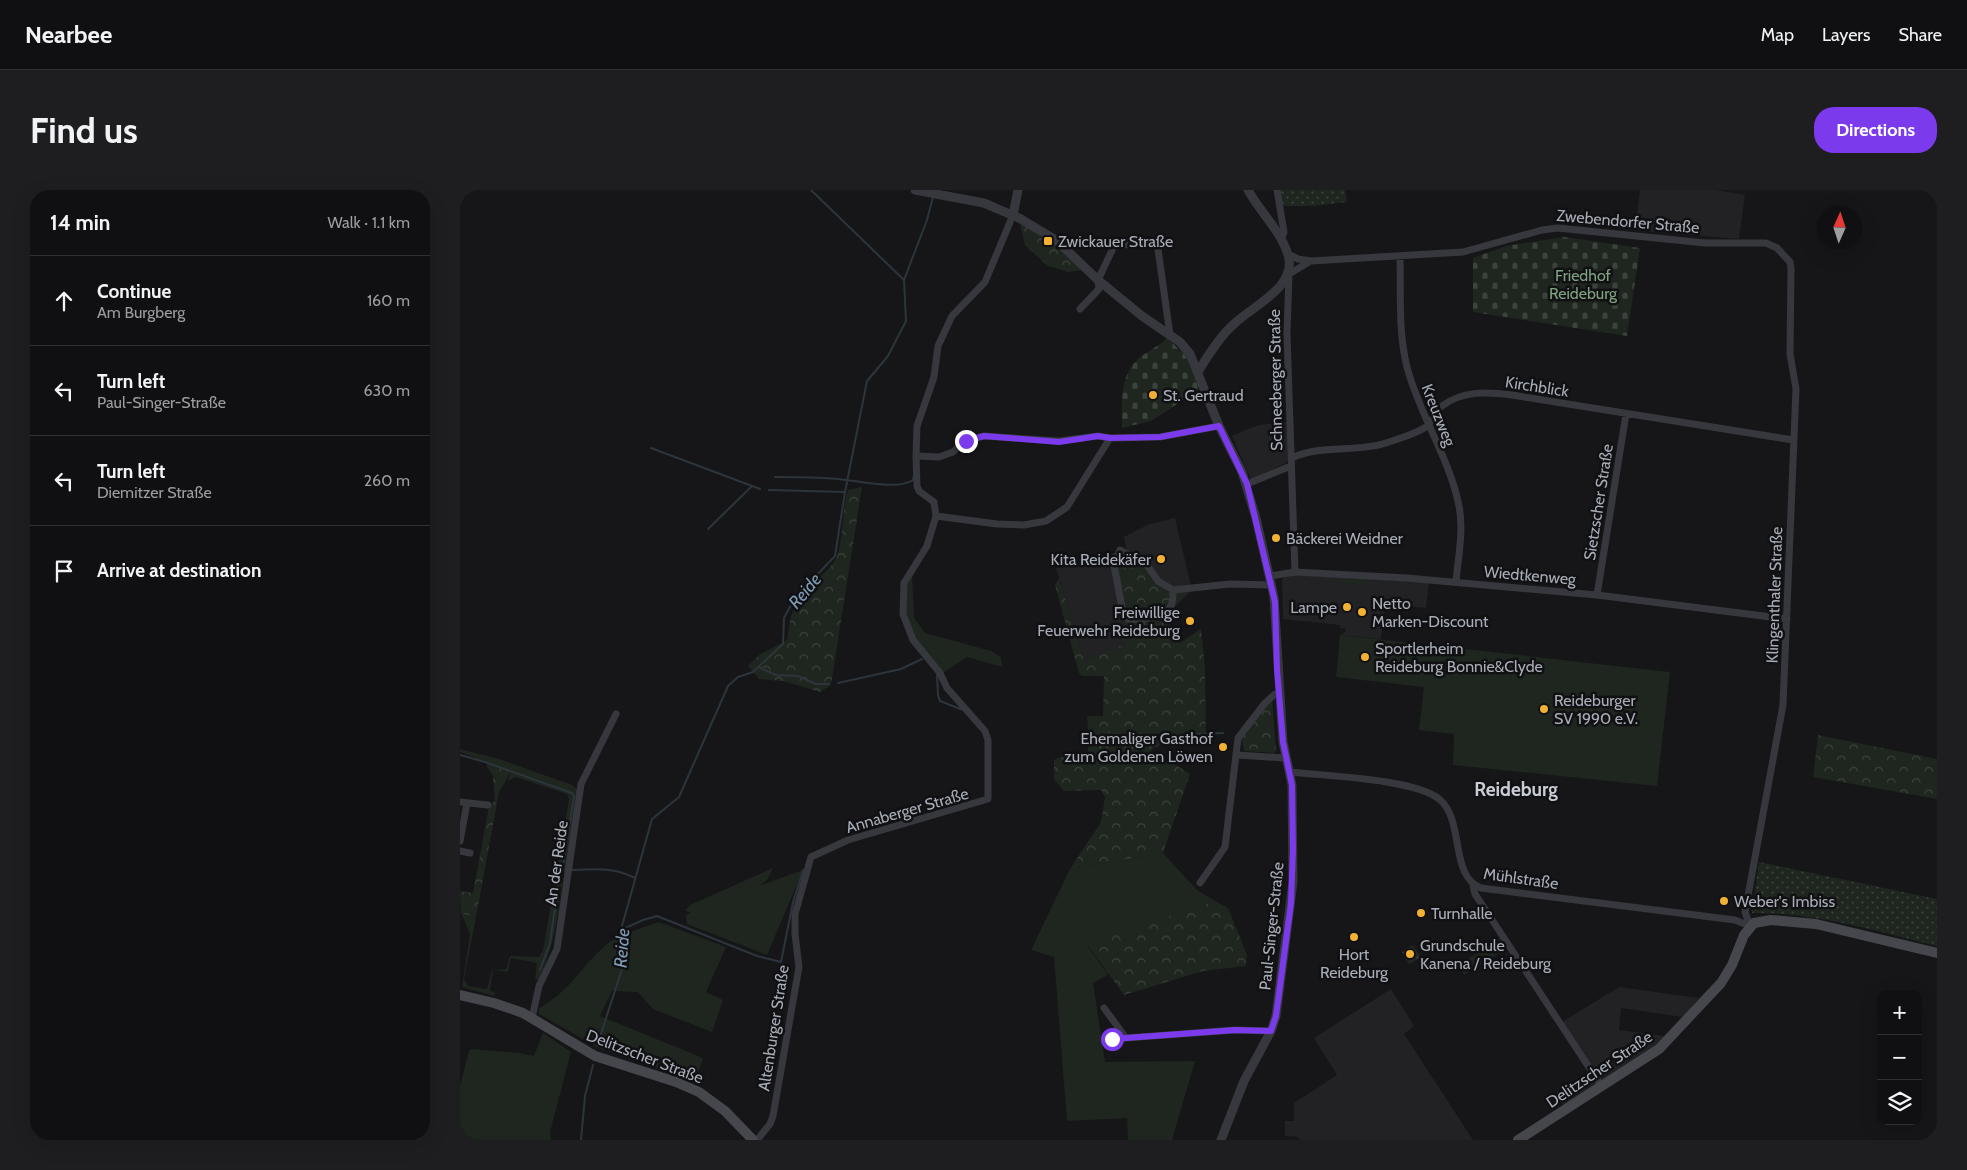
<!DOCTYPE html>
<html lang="en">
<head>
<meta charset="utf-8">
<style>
	:root { --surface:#101012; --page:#1e1e20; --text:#f1f3f6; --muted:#9c9d9f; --line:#303032; --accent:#7c3aed }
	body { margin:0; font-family:Cabin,sans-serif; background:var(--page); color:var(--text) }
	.controls { position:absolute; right:15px; bottom:15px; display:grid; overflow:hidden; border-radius:10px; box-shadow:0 5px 20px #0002 }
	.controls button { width:45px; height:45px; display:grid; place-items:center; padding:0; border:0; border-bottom:1px solid var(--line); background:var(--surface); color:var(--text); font:25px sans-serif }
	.compass { position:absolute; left:1357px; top:15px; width:45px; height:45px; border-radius:50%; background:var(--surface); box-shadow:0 5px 20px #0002; rotate:3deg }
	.stop { position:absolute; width:15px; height:15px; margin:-11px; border:4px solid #7c3aed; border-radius:50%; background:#fff }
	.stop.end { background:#7c3aed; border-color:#fff; box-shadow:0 1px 5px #0008 }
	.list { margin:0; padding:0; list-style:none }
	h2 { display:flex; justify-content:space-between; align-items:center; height:65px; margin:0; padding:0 20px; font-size:21px }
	h2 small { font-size:16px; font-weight:400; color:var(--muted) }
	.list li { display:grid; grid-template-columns:32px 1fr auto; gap:15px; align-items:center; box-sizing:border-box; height:90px; padding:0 20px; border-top:1px solid var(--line) }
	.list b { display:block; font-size:19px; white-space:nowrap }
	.list p { margin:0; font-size:16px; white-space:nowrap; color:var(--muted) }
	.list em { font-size:16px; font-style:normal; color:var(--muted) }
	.icon { flex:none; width:28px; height:28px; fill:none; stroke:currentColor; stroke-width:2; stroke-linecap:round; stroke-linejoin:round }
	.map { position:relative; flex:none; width:1477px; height:950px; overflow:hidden; border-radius:20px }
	header { display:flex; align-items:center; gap:30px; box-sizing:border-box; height:70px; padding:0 25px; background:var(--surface); border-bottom:1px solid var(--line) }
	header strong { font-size:24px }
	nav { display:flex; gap:28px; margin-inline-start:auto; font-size:18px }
	.intro { display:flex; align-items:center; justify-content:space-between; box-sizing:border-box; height:120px; padding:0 30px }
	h1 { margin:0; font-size:35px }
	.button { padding:12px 22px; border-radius:20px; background:var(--accent); color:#fff; font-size:18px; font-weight:700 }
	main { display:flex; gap:30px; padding:0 30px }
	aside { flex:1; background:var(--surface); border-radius:20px; box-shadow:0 5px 20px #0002 }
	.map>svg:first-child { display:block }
	.built { fill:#222225 }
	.grass { fill:#1e261f }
	.forest { fill:url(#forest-crowns) }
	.cemetery { fill:url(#cemetery-stones) }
	.garden { fill:url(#garden-dots) }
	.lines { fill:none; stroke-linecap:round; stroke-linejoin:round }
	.stream { stroke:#2c353c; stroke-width:2 }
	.minor { stroke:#37383d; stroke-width:7 }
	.tertiary { stroke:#37383d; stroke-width:9 }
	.secondary { stroke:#45474d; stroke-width:10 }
	.route { stroke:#7c3aed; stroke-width:6 }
	.poi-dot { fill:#f2b134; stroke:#111113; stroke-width:2 }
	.labels { text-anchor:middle; stroke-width:5; stroke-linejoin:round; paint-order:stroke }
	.street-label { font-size:16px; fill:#a8adb8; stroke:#111113 }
	.poi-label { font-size:16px; fill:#a8adb8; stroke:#111113; text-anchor:start }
	.park-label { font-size:16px; fill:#7fa381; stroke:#111113 }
	.water-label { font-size:18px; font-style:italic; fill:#7f9bb3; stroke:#111113 }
	.quarter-label { font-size:19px; font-weight:bold; fill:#c9ccd4; stroke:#111113 }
</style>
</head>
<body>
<header>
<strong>Nearbee</strong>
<nav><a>Map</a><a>Layers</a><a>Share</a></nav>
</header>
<div class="intro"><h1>Find us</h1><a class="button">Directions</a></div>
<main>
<aside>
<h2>14 min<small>Walk · 1.1 km</small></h2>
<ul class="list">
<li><svg class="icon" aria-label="ahead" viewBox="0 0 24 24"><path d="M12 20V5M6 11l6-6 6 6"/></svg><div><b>Continue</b><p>Am Burgberg</p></div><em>160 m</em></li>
<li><svg class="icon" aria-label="left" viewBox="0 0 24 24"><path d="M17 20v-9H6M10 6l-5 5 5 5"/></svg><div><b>Turn left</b><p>Paul-Singer-Straße</p></div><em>630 m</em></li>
<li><svg class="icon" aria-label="left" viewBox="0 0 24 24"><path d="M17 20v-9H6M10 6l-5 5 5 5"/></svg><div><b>Turn left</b><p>Diemitzer Straße</p></div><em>260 m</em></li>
<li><svg class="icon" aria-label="arrive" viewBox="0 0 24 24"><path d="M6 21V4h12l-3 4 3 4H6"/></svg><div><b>Arrive at destination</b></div></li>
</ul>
</aside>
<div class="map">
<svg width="1477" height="950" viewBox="0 0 1477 950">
	<defs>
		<pattern id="forest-crowns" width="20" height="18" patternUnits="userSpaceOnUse" patternTransform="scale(1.25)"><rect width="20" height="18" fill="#1e261f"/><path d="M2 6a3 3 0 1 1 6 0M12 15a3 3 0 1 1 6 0" fill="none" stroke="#3c433d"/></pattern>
		<pattern id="cemetery-stones" width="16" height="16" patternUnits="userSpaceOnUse" patternTransform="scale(1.25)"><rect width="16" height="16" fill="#1e261f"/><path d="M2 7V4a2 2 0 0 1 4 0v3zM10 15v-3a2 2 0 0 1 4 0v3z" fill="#3c433d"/></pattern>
		<pattern id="garden-dots" width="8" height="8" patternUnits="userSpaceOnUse" patternTransform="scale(1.25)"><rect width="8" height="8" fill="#1e261f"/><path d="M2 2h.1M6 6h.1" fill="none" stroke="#3c433d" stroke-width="1.8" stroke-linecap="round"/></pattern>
	</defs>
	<rect width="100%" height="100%" fill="#161618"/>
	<!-- built -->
	<path class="built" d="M1180,0H1256L1285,5L1279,49L1175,40Z
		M826,232L828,269L826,273L791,290L772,246L798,235Z
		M715,328L731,396L705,400L667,363L664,347L687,335Z
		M650,365L668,453L624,470L596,378Z
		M829,385L969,392L966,418L925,414L921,449L880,445L885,442L886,439L880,438V435L823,429L822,389Z
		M1159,797L1239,808L1223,827L1161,818L1159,840L1205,846L1191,860L1104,916L1096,904L1133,880L1102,832Z
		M931,799L954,836L944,844L1013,950H839L838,947L825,946V931H834V913L877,885L854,848Z"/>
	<!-- grass -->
	<path class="grass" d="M452,386L454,428L465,443L531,461L541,467L542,477L507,467L483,483C474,472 464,462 456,450C445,434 440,402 452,386Z
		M871,389H907L911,392L905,395L875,392Z
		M880,445L1210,482L1197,596L993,575L994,544L959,540L964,497L876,487Z
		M0,559L39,569L112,595L118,600L106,680L105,682L99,681L98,686L103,687C98,723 95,757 78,790L75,789L77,773L51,768L48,782L33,780L30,801L35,802L34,806L2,797L10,744L0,721L12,725L17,722L4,789L8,796L27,799L32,780L46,779L50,766L79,767L83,760L109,609L107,604L56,587L48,591L51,582L0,562Z
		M703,663L737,700L755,711L627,755L648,785L633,793L645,872L735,871L712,950H668L667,928L607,931L594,767L571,760L610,679Z
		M313,678L307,690L301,695L343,680L307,765L227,734L226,726L231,722L225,721L230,715Z
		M199,732L266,757L246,802L263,810L252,842L193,819L178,802L152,801L140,826L243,868L235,892L139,858L79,824V818C111,801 121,776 146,755C160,743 182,738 199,732Z
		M1040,749L1046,759L1004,785L998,775Z
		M83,843L111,862L90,942L91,950H0V896L9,861L11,859L59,863L74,866Z"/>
	<!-- forest -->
	<path class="forest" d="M567,33L625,80L608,82L588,76L565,55L560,34Z
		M402,297L371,495L360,502L323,491L299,489L288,476L299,465L327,450C330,428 333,411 350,395C360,386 370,380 376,368C383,356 382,317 388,300Z
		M660,360L687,375L708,402L732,400L705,426L720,453L741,439L745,478L746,545L708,551L692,559L693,574L711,572L730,584L703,663L610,679L641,632L645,607L641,600L604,601L594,589V570C605,562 617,570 627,565L629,552L627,526H643L644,486H622L619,483L595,395L599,388L624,470L667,453L650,365Z
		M812,508L816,561L814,563L784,561L781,547Z
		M1358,545L1477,569V609L1353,587Z
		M27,573L51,582L39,602L17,722L12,725L2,724L1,721L0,701L13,703L29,616L35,610L33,586L27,577Z
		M755,711L768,718L787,765L786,776L743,781L664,805L627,754Z"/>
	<!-- cemetery -->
	<path class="cemetery" d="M1104,47L1180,58L1167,146L1013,122V68L1046,56Z
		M707,148L725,165L740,199L691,231L662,238C662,216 659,189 676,171C682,164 697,158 707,148Z"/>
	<!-- garden -->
	<path class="garden" d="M819,0H885L887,12L854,16H822Z
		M1299,672L1477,709V756C1416,741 1355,722 1292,723Z
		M953,755L961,767L949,774L942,762Z"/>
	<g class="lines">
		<!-- stream -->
		<path class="stream" d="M351,0L444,90
			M191,258L300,299
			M315,287C335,287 356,287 377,289C396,290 436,301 453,290L454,285
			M309,300L384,302
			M248,339L291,297
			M300,478L316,485L338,486L356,494H369
			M477,484L478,505L480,511L503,520
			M378,493L441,479L462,469
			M649,542L648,553L715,545L763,543
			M0,565L25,572L112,603L114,606L102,682
			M112,680C135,679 154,677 175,688
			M161,740L183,730L197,726L297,766L321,772L333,712L343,680
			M160,743L170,746
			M80,780L90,753L99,689
			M137,856L164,773L160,743L192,629L219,607L268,496L278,487L293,482L323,454L324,428L334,409L375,366L385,302L407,191L428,166L446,131L444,90L467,30L473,7
			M121,950L125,906L133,875"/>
		<!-- minor -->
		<path class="minor" d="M817,0L824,42L821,50
			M828,64L838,69L851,71L1003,62L1082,40L1098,38L1245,53H1306L1317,58L1330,72L1331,79L1330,164L1336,199L1323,515L1285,722L1290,736
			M940,67C941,103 938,142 947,177C959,224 990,269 999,316C1004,341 998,367 996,392
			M620,119L639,99L638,90L654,56L697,52L710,145
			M456,266L479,267L493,262L505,251L524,246L599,251L638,246L650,248L700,247L759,236
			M832,268C861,254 896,263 926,253C938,249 955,244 966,237C973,232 975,221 982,216C1003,200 1028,202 1052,205L1333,250
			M787,294L831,276
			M476,326L537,334L564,335L586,331L607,317L650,248
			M835,382L827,144L829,84L849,72
			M810,386L835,382L947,388L1137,405L1327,429
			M713,400C713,405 713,412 711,416C706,427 678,431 668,429L663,423L654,375L660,360L687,375L698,391L713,400L770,394L812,395
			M1137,405L1166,224
			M777,565L826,568
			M831,582C866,586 955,589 979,609C1005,629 989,686 1021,698L1275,730L1290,736
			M0,612L28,615
			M0,651L7,613
			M0,661L10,663
			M740,693L765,657L778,548L805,513L815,504H819
			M1013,695L1015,704L1142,897
			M644,818L666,848L775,840L811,841
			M72,828L79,796L97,759L121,594L156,524
			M652,849L666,848
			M297,950L310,934L313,926L339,777L335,744V724L351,667L388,650L528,609V550L525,541L487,498L480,483L453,450L443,424L444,393L467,356L476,326L474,312L459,301L457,296L456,266L457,236L474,187L478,156L492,126L525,92L553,25"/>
		<!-- tertiary -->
		<path class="tertiary" d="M455,0L524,13L561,29L596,50L638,90L682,126L720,152L730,164L759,236L782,282L796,328L814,407L823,552L832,595L833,692L816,826L811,841L784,891L761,950
			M553,25L558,0
			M738,182C748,165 760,146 775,133C793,116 838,96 828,65C821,41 800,22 788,0"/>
		<!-- secondary -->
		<path class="secondary" d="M0,805L34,813L63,823L135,866L216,892L239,902L265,921L293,950
			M1058,950L1199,859L1261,793L1272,775L1284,745L1294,733L1311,730L1356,734L1477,763"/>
	</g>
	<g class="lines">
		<!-- route -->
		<path class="route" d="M506,251L524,246L599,252L638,246L650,248L700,247L759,236L787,294L815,412L817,479L823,552L832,595L833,660L831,713L816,826L811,841L775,840L652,849"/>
	</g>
	<!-- markers -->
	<g class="poi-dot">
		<rect x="583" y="46" width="10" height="10" rx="2.5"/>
		<circle cx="693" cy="205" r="5"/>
		<circle cx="816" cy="348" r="5"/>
		<circle cx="701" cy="369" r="5"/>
		<circle cx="887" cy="417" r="5"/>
		<circle cx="902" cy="422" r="5"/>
		<circle cx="730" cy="431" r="5"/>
		<circle cx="905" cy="467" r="5"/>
		<circle cx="1084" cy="519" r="5"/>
		<circle cx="763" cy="557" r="5"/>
		<circle cx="1264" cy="711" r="5"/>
		<circle cx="961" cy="723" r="5"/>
		<circle cx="894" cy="747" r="5"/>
		<circle cx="950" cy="764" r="5"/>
	</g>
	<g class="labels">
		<!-- street labels -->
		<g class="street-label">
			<text transform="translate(1168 31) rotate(5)" y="6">Zwebendorfer Straße</text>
			<text transform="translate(815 190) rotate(-91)" y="6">Schneeberger Straße</text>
			<text transform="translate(1077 196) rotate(9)" y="6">Kirchblick</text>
			<text transform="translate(979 225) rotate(68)" y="6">Kreuzweg</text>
			<text transform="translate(1138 312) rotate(-81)" y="6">Sietzscher Straße</text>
			<text transform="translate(1070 385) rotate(5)" y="6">Wiedtkenweg</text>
			<text transform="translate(1314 405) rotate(-88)" y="6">Klingenthaler Straße</text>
			<text transform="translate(447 620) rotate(-16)" y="6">Annaberger Straße</text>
			<text transform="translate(96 673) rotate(-82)" y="6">An der Reide</text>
			<text transform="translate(1061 688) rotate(8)" y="6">Mühlstraße</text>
			<text transform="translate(811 736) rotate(-84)" y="6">Paul-Singer-Straße</text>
			<text transform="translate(313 838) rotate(-81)" y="6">Altenburger Straße</text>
			<text transform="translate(185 866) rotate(21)" y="6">Delitzscher Straße</text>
			<text transform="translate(1139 879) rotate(-34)" y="6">Delitzscher Straße</text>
		</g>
		<!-- poi labels -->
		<g class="poi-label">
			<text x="598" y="57">Zwickauer Straße</text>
			<text x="703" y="211">St. Gertraud</text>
			<text x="826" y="354">Bäckerei Weidner</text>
			<text x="691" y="375" text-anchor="end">Kita Reidekäfer</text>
			<text x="912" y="419">Netto<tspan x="912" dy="18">Marken-Discount</tspan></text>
			<text x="877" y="423" text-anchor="end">Lampe</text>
			<text x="720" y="428" text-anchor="end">Freiwillige<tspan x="720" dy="18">Feuerwehr Reideburg</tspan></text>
			<text x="915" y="464">Sportlerheim<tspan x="915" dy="18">Reideburg Bonnie&amp;Clyde</tspan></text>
			<text x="1094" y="516">Reideburger<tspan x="1094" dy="18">SV 1990 e.V.</tspan></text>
			<text x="753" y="554" text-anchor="end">Ehemaliger Gasthof<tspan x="753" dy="18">zum Goldenen Löwen</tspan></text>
			<text x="1274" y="717">Weber's Imbiss</text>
			<text x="971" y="729">Turnhalle</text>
			<text x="960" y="761">Grundschule<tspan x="960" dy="18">Kanena / Reideburg</tspan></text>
			<text x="894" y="770" text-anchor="middle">Hort<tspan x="894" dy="18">Reideburg</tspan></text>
		</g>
		<!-- park labels -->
		<g class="park-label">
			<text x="1123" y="91">Friedhof<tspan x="1123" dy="18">Reideburg</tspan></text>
		</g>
		<!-- water labels -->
		<g class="water-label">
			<text transform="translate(345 401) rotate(-50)" y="6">Reide</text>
			<text transform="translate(162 758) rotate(-86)" y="6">Reide</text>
		</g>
		<!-- quarter labels -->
		<g class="quarter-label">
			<text x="1056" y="606">Reideburg</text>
		</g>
	</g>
</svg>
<div class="controls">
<button>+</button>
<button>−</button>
<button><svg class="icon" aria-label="layers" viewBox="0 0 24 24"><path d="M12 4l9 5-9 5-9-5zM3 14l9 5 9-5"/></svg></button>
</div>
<svg class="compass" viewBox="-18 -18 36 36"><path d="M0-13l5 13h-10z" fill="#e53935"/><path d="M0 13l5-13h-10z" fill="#9c9d9f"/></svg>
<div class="stop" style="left:652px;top:849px"></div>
<div class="stop end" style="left:506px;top:251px"></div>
</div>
</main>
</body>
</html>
